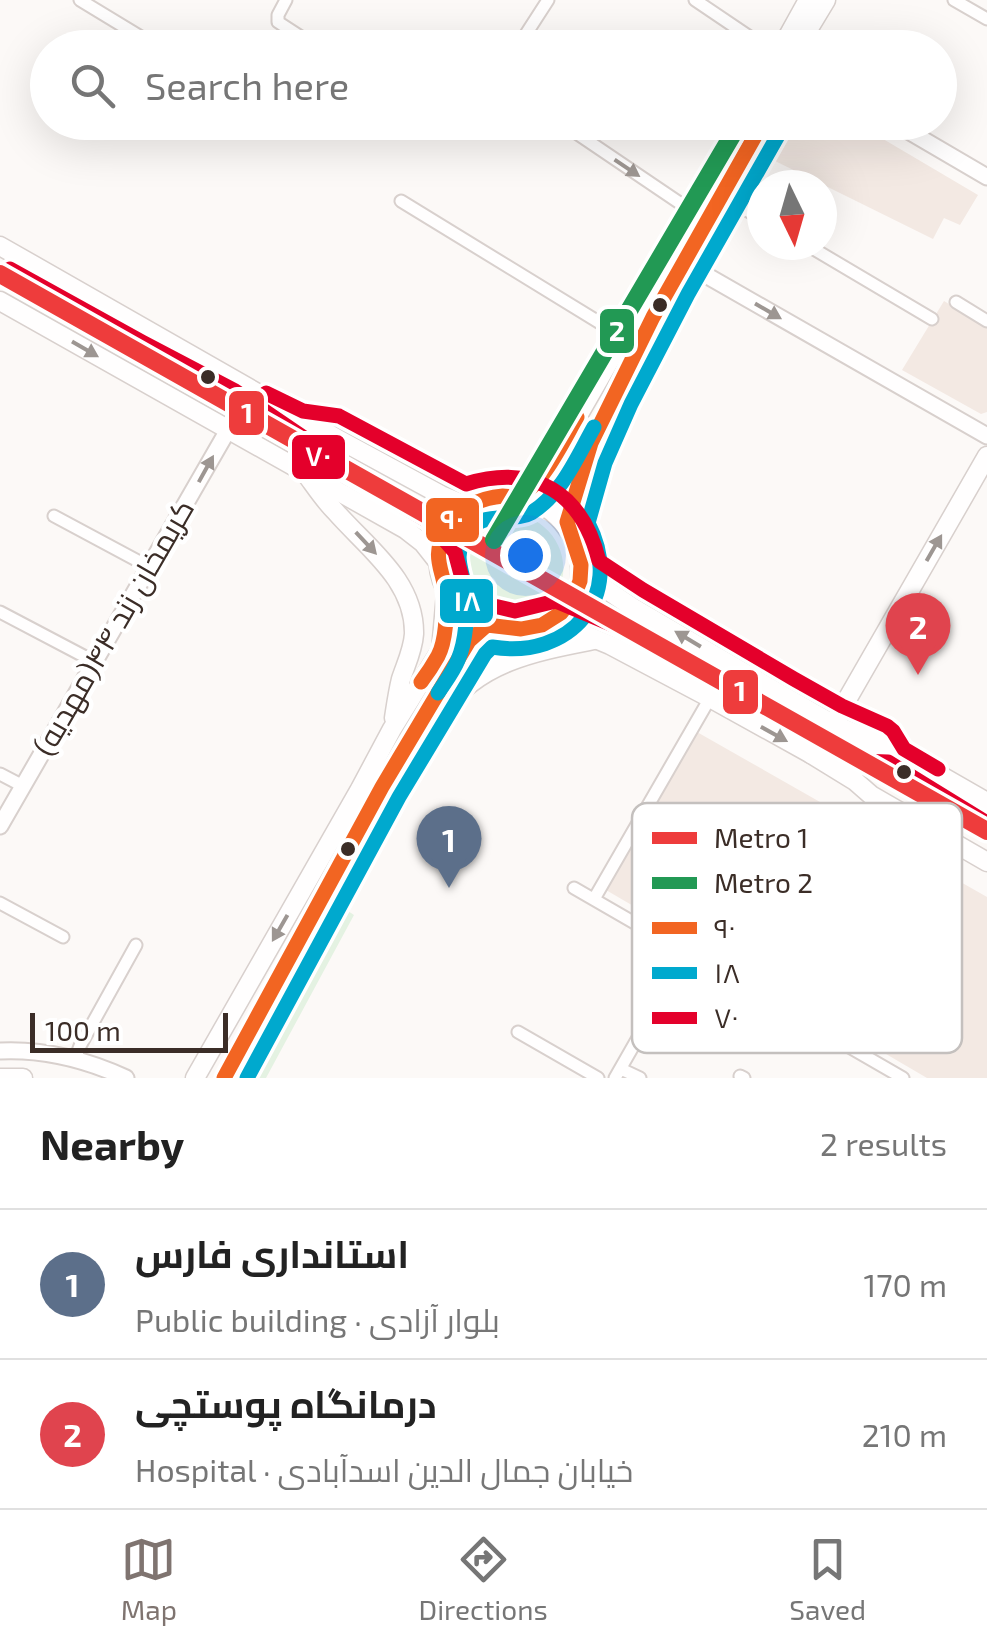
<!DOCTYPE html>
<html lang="en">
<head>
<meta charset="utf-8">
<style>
	:root { --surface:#fff; --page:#f6f6f6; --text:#222; --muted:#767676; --line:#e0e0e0; --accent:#7f7470 }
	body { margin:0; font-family:"Exo 2",Cairo,sans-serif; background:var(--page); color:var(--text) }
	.compass { position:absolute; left:747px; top:170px; width:90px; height:90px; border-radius:50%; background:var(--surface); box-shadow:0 10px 40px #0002; rotate:175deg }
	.scale { position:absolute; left:30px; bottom:25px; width:198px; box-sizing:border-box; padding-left:10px; border:5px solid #3b2d27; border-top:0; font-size:28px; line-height:35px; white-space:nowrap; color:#3b2d27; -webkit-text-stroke:8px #fff; paint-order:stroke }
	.you { position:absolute; left:525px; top:555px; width:35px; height:35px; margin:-25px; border:8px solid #fff; border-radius:50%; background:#1a73e8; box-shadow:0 0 0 15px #1a73e833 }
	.badge { display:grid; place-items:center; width:65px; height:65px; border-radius:50%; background:var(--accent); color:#fff; font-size:32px; font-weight:700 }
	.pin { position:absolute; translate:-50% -82px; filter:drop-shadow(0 2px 5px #0008) }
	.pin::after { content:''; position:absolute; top:52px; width:35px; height:30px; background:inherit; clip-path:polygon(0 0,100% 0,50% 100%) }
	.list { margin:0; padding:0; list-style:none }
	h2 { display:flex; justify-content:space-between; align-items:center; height:130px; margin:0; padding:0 40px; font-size:42px }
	h2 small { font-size:32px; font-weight:400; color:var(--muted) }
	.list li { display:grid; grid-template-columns:65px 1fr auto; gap:30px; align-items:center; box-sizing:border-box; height:150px; padding:0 40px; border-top:2px solid var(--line) }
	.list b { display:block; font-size:38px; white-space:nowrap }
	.list p { margin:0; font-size:32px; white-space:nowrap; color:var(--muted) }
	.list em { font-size:32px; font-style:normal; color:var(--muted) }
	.icon { flex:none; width:55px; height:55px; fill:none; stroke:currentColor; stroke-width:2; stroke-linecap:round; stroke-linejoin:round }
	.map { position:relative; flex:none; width:987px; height:1078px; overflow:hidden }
	.search { position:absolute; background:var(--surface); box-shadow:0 10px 40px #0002; left:30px; right:30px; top:30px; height:110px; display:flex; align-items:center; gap:25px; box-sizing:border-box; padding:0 35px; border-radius:55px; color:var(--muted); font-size:38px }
	.sheet { height:430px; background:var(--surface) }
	nav { display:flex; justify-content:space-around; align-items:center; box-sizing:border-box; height:140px; border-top:2px solid var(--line); background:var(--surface); font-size:28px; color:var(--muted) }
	nav a { display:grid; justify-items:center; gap:5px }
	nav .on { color:var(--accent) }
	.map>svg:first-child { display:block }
	.built { fill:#f3e9e3 }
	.green { fill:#e4f2e2 }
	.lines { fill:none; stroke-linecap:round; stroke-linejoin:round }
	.minor-casing { stroke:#d8d0cd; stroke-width:15 }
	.tertiary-casing { stroke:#d8d0cd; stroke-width:19 }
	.secondary-casing { stroke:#d8d0cd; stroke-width:21 }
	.primary-casing { stroke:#d8d0cd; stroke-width:21 }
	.minor { stroke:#fffefe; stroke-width:11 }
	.tertiary { stroke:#fffefe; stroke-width:15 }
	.secondary { stroke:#fffefe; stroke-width:18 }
	.primary { stroke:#fffefe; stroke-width:18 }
	.bus-1-casing { stroke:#fff; stroke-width:22 }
	.bus-2-casing { stroke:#fff; stroke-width:22 }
	.bus-3-casing { stroke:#fff; stroke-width:22 }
	.bus-1 { stroke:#f26522; stroke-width:15 }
	.bus-2 { stroke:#00a9ce; stroke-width:15 }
	.bus-3 { stroke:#e4002b; stroke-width:15 }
	.metro-1-casing { stroke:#fff; stroke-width:25 }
	.metro-2-casing { stroke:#fff; stroke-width:25 }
	.metro-1 { stroke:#ee3c3c; stroke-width:18 }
	.metro-2 { stroke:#229954; stroke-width:18 }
	.oneway { fill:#9d9692 }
	.bus-dot { fill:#3b2d27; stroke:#fff; stroke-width:4 }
	.labels { text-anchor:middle; stroke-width:9; stroke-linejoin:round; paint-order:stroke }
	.street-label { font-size:30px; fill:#3b2d27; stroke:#fff }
	.key { fill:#fff; stroke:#c4c0be; stroke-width:2.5 }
	.key-label { font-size:28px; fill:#3b2d27 }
	.line-badge { stroke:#fff; stroke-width:4 }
	.badge-label { font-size:28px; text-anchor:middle; font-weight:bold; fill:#fff }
</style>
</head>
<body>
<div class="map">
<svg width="987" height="1078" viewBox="0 0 987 1078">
	<rect width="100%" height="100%" fill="#fcf9f7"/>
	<!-- built -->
	<path class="built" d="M782,122L856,123L978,195L960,225L944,218L933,239L763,155Z
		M944,301L987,327V412L981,414L902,370Z
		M697,732L987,897V1078H927L606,890Z"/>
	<!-- green -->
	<path class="green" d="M494,510C512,511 529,514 544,527C568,547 572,587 543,606C481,646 400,527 494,510Z
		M874,760L987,824V839L868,770Z
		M339,905L354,915L266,1078H259L258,1057L262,1045L279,1013L313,976L324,955L323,932Z"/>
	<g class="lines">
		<defs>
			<path id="minor" d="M80,0L159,48
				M286,0L278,15V22L318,48
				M695,0L766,48
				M954,0L987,19
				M517,48L548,0
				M560,122L693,212
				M707,188L762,219
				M401,201L623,337
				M807,245L932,319
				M956,302L987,321
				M54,516L151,568
				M0,612L95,662
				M0,774L23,786
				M574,888L903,1078
				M594,899L710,698
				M0,903L63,937
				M518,1032L598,1078
				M75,1059L80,1046L136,945
				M621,1069L640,1078
				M740,1076L744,1078
				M615,1078L687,952"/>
			<path id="tertiary" d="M893,122L987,177
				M669,254L987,436
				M0,826L228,430
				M0,1051C43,1049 87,1060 126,1078"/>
			<path id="secondary" d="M787,48L788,36L808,0
				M797,48L826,0
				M306,474C315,486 324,500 335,511C366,547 415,580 414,634C413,650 406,664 401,679C398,691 396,705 394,718
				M520,496L545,473L747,122
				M811,754L833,724L987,456
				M387,795C410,769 425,740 444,711C479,661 538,651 594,640
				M0,1078H23
				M195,1078L360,789L392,729L441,650L446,594
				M224,1078L382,787L457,659L469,641L487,625"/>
			<path id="primary" d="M0,246L338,439L441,495L465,505
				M0,301L405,529L423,543L438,562
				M308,471L317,473L332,470L339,459L337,447L331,435
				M506,495C593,499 612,626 517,631C462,633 418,575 448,526C453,517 460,508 469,504C481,498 492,496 506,495Z
				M582,573L632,607L784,696L833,724L896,750L987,802
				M552,621L610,645L710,698L811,754L855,781L871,795L987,862
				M855,781C844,752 852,754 877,743"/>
		</defs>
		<!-- minor casing -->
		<use href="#minor" class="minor-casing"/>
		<!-- tertiary casing -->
		<use href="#tertiary" class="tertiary-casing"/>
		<!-- secondary casing -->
		<use href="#secondary" class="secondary-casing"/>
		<!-- primary casing -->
		<use href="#primary" class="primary-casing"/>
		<!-- minor -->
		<use href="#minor" class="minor"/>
		<!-- tertiary -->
		<use href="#tertiary" class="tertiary"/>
		<!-- secondary -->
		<use href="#secondary" class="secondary"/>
		<!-- primary -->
		<use href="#primary" class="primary"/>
		<defs>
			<path id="bus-1" d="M421,682C427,674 433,665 438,656C446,641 447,613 446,596C444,569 430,559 446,529C457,508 480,498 503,496C508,496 514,498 518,496C541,489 565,437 577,417
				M224,1078L382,787L469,641L487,625L521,629L542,625L561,613L574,596L580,581L581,565L567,522L591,443L653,317L763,122"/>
			<path id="bus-2" d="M438,693C445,682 453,672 458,660C466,641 468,612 466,592C463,573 454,559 463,539C478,507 512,524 531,513C562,494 577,457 594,427
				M247,1078L399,797L485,654L492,647C570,660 626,597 588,523L605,463L631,404L688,294L780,132"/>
			<path id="bus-3" d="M10,269L142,342L235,391L307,440L317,456L428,521L455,552L463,582L482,600L494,606L515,611L556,601L618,627L821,736L860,761L888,762L987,823
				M266,393L303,411L339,416L466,484C535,463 582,493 599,561L643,590L794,679L842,706L887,726L893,731L904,749L938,769"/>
		</defs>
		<!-- bus-1 casing -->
		<use href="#bus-1" class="bus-1-casing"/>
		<!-- bus-2 casing -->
		<use href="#bus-2" class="bus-2-casing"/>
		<!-- bus-3 casing -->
		<use href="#bus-3" class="bus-3-casing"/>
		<!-- bus-1 -->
		<use href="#bus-1" class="bus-1"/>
		<!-- bus-2 -->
		<use href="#bus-2" class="bus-2"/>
		<!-- bus-3 -->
		<use href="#bus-3" class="bus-3"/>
		<defs>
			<path id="metro-1" d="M0,274L987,831"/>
			<path id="metro-2" d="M494,540L740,122"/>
		</defs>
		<!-- metro-1 casing -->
		<use href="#metro-1" class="metro-1-casing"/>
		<!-- metro-2 casing -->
		<use href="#metro-2" class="metro-2-casing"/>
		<!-- metro-1 -->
		<use href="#metro-1" class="metro-1"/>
		<!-- metro-2 -->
		<use href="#metro-2" class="metro-2"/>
	</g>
	<!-- one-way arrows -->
	<defs><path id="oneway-solid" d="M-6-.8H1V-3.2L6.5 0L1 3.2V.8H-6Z" transform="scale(2.5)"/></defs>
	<g class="oneway">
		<use href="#oneway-solid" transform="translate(627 168) rotate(34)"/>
		<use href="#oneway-solid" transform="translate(768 311) rotate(30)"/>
		<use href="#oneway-solid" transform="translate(85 349) rotate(30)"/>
		<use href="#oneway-solid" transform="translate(206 469) rotate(-61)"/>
		<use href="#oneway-solid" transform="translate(366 543) rotate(47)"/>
		<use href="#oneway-solid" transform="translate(934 548) rotate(-60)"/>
		<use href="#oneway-solid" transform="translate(688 639) rotate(-149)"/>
		<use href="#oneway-solid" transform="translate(774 734) rotate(29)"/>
		<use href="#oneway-solid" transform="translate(280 928) rotate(120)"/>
	</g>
	<!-- markers -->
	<g class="bus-dot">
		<circle cx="660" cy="305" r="9"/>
		<circle cx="208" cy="377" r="9"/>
		<circle cx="904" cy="772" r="9"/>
		<circle cx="348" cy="849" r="9"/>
	</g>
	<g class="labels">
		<!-- street labels -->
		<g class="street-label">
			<text transform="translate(114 628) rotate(-60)" y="10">کریمخان زند ۴۴(مهدیه)</text>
		</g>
	</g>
	<!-- legend -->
	<rect x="632" y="803" width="330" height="250" rx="15" class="key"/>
	<rect x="652" y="832" width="45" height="12" fill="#ee3c3c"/>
	<rect x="652" y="877" width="45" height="12" fill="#229954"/>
	<rect x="652" y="922" width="45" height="12" fill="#f26522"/>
	<rect x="652" y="967" width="45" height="12" fill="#00a9ce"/>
	<rect x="652" y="1012" width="45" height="12" fill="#e4002b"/>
	<g class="key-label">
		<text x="714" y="848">Metro 1</text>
		<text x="714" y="893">Metro 2</text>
		<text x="714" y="938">۹۰</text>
		<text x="714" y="983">۱۸</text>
		<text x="714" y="1028">۷۰</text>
	</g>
	<g class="line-badge">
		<rect x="598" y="307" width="38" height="48" rx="10" fill="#229954"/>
		<rect x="227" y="389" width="39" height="48" rx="10" fill="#ee3c3c"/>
		<rect x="290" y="433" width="57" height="48" rx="10" fill="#e4002b"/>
		<rect x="424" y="496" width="57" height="48" rx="10" fill="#f26522"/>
		<rect x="438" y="577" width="57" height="48" rx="10" fill="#00a9ce"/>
		<rect x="721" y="668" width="39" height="48" rx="10" fill="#ee3c3c"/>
	</g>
	<g class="badge-label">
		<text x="617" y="341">2</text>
		<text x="247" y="423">1</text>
		<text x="318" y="466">۷۰</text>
		<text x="452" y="529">۹۰</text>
		<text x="467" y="611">۱۸</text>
		<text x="740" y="701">1</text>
	</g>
</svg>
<svg class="compass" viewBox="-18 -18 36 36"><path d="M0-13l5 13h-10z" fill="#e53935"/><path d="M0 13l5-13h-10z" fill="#767676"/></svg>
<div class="scale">100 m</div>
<div class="you"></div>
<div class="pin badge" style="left:449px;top:888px;background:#5c6f8a">1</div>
<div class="pin badge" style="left:918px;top:675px;background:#e0444e">2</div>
<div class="search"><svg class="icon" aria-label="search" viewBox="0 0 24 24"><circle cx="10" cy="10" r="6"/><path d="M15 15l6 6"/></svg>Search here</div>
</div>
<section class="sheet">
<h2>Nearby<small>2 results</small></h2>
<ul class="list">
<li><span class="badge" style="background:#5c6f8a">1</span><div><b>استانداری فارس</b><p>Public building · بلوار آزادی</p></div><em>170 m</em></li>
<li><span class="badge" style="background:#e0444e">2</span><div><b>درمانگاه پوستچی</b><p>Hospital · خیابان جمال الدین اسدآبادی</p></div><em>210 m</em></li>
</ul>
</section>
<nav>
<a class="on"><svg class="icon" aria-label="map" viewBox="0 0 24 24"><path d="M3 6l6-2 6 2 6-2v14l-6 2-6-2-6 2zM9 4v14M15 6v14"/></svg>Map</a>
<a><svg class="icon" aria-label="directions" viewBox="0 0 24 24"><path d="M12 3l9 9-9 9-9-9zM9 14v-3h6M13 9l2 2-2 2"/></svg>Directions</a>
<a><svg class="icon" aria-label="saved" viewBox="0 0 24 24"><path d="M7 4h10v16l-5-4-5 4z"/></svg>Saved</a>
</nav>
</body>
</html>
